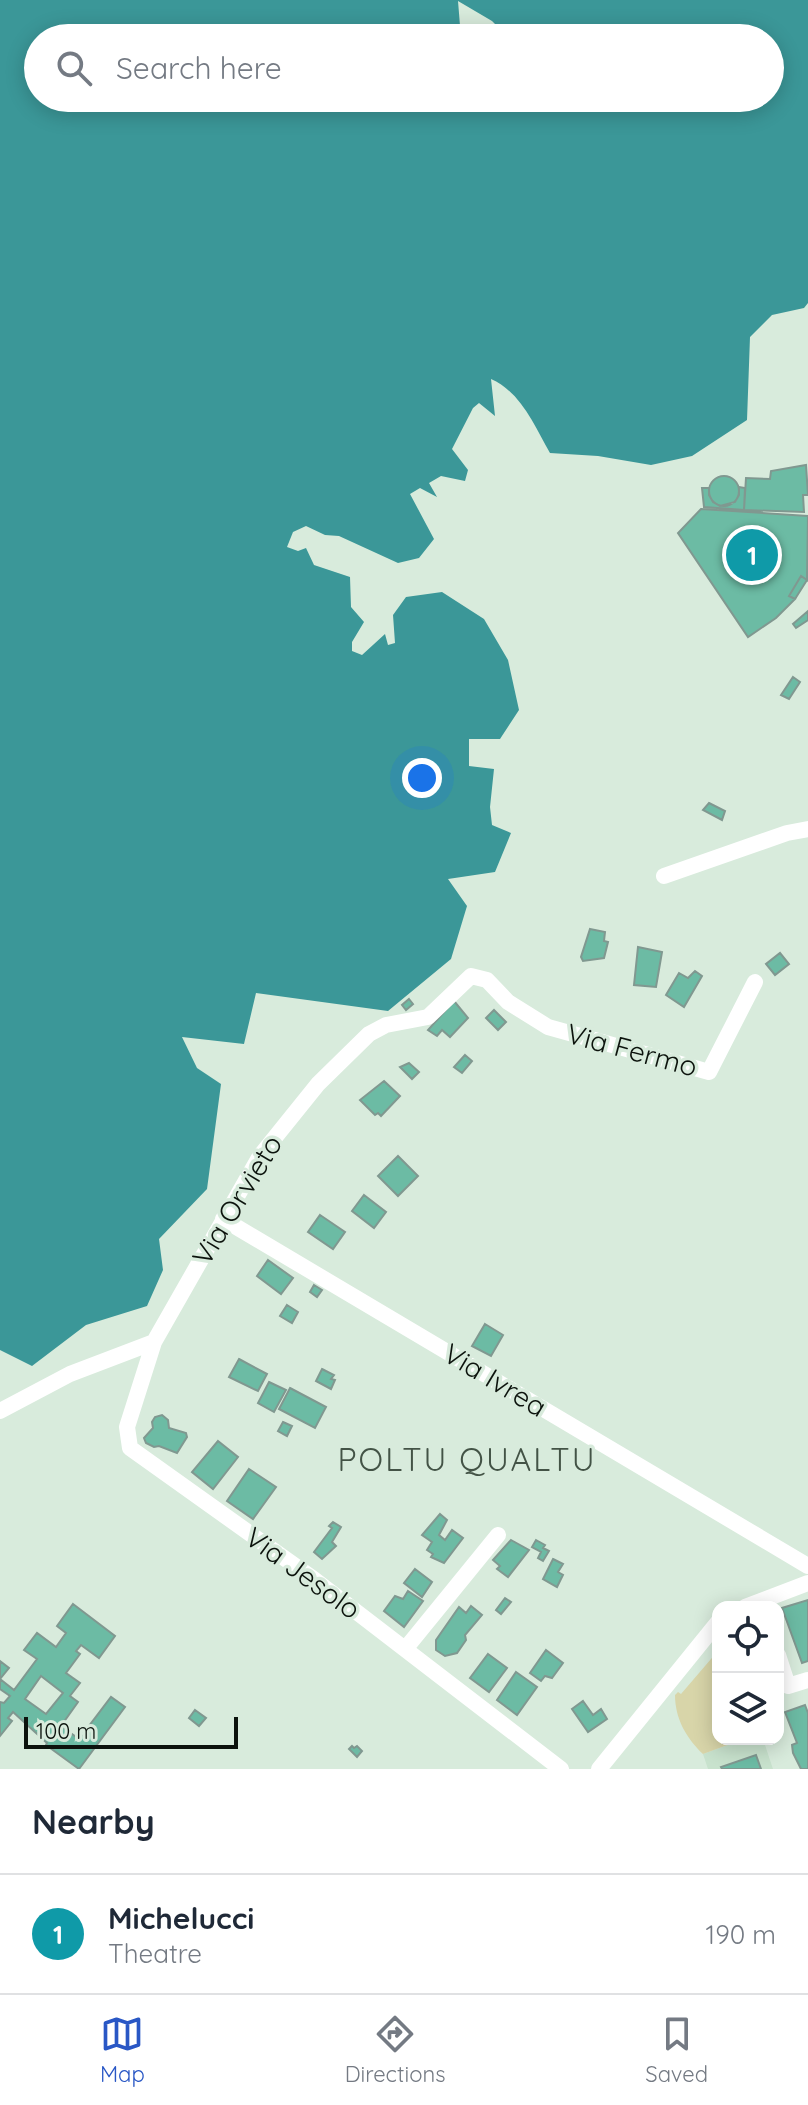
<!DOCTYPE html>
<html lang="en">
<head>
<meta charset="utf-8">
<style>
	:root { --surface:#fff; --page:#f2f2f3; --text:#1f2937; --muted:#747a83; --line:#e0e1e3; --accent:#2957c5 }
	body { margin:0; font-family:Quicksand,sans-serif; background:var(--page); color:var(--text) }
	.controls { position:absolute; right:24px; bottom:24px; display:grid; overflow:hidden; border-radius:16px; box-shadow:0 4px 20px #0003 }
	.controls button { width:72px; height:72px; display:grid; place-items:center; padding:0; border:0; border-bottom:2px solid var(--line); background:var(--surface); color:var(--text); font:40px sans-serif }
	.scale { position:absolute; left:24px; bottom:20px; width:214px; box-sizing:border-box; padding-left:8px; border:4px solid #0c130d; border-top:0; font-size:22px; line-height:28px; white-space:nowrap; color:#0c130d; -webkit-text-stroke:6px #d8ebdc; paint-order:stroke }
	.you { position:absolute; left:422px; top:778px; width:28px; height:28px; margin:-20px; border:6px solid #fff; border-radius:50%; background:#1a73e8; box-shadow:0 0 0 12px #1a73e833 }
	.badge { display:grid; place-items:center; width:52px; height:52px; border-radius:50%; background:var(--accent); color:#fff; font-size:26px; font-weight:700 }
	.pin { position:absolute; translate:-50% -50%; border:4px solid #fff; box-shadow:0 2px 8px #0006 }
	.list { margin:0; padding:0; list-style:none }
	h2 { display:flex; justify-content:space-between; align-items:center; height:104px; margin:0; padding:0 32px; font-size:34px }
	h2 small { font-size:26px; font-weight:400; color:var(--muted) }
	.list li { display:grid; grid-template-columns:52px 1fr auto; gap:24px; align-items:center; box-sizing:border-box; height:120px; padding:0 32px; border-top:2px solid var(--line) }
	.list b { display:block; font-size:30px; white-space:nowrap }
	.list p { margin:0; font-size:26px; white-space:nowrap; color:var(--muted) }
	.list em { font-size:26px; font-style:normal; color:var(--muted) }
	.icon { flex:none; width:44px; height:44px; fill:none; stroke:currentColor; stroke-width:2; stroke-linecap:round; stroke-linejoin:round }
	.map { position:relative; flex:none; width:808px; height:1769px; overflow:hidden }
	.search { position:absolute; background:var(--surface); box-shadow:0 4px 20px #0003; left:24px; right:24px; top:24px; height:88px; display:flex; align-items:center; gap:20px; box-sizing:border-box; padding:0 28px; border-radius:44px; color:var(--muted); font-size:30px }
	.sheet { height:224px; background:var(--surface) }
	nav { display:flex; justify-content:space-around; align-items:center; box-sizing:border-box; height:112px; border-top:2px solid var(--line); background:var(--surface); font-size:22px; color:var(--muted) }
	nav a { display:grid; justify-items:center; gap:4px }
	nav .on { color:var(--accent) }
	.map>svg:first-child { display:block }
	.built { fill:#c8e2cd }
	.green { fill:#d8d5a9 }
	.water { fill:#3b9798; fill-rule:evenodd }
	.building { fill:#6cbba4; stroke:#809890; stroke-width:2; fill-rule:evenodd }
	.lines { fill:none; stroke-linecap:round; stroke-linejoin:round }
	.minor { stroke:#fff; stroke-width:16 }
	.labels { text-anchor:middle; stroke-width:7; stroke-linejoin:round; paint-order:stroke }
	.street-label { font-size:28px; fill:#0c130d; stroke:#d8ebdc }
	.quarter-label { font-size:32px; letter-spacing:2px; fill:#435346; stroke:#d8ebdc }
</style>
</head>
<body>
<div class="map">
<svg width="808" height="1769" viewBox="0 0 808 1769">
	<rect width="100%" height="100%" fill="#d8ebdc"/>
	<!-- built -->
	<path class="built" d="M744,1739H763L773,1769H708L703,1754Z"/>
	<!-- green -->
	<path class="green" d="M718,1642V1739H744L703,1754C686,1738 675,1718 675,1695L678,1692L681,1694L717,1652L715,1647Z"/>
	<!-- water -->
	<path class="water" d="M0,0H808V303L804,308L772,315L750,337L747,420L692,456L651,465L598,456L550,453C535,427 521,392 491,379L495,416L479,403L473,408L452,449L468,470L465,481L441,476L429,483L437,497L420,488L410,494L434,539L419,558L398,563L339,536L325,535L306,526L293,532L287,547L298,551L306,548L314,565L350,577L351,607L364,622L352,642V651L362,655L385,634L388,645L395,643L393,615L406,597L442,592L484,619L508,660L519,710L500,739H469V766L494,769L490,807L492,825L511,833L495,872L448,879L467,906L451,959L388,1011L256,993L244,1044L182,1037L197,1068L221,1084L207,1189L159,1239L163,1270L147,1306L86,1325L32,1366L0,1350ZM458,1L492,21L509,38H770V98H38V38H461Z"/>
	<!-- building -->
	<path class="building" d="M806,465L808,495H803L804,512L744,510L746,478L770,479L771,471Z
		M709 491a15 15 0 1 1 30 0a15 15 0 1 1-30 0Z
		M739,487L745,488L744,510L704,507L702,488H709V495L713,502L720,506L735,502L739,495Z
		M701,509L808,516L807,580L801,576L789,596L795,599L776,618L748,637L678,533Z
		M801,576L807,580L795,599L789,596Z
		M808,611V620L796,628L793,624Z
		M793,677L800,682L789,699L781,695Z
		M709,803L725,811L722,820L703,810Z
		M590,929L605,932L604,941L608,942L604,958L583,961L581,957Z
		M638,947L662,952L656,987L634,985Z
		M780,953L789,964L775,975L766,964Z
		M695,971L702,976L684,1007L666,995L679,973L688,978Z
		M409,999L413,1004L406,1010L402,1005Z
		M454,1001L468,1018L450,1037L442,1030L437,1036L428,1030Z
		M494,1010L506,1022L498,1030L486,1018Z
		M465,1055L472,1061L462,1073L454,1067Z
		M409,1063L419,1072L412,1079L400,1067Z
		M384,1081L400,1096L381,1116L378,1113L375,1115L360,1100Z
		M398,1156L418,1176L398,1196L378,1176Z
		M364,1195L386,1212L374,1228L352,1211Z
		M320,1215L345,1232L333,1249L308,1232Z
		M268,1260L293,1278L281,1294L257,1276Z
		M314,1285L322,1290L317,1297L310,1292Z
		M287,1305L298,1312L292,1323L280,1316Z
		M485,1324L503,1335L491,1356L472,1346Z
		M239,1359L267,1374L258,1391L229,1377Z
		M322,1369L334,1375L331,1379L335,1380L331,1389L316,1381Z
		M269,1382L286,1390L274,1412L258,1403Z
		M290,1388L326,1407L315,1428L279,1409Z
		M162,1415L168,1420L169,1428L186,1433L187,1437L177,1453L159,1446L154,1447L146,1443L144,1438L153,1428L152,1422L155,1417Z
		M283,1422L292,1426L287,1436L278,1431Z
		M218,1441L238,1457L213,1489L192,1472Z
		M249,1469L276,1487L253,1519L227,1501Z
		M440,1514L447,1520L439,1535L445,1540L452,1530L463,1538L444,1563L431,1557L433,1554L427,1550L432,1542L422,1535Z
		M333,1522L341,1527L332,1542L336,1546L322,1559L314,1552L332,1528L329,1526Z
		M511,1540L529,1550L508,1577L497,1569L500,1566L493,1560Z
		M536,1540L545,1545L543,1548L549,1551L543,1561L538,1558L541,1552L532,1547Z
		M553,1559L563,1564L558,1572L563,1575L557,1587L543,1579Z
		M415,1569L432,1582L422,1597L404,1583Z
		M408,1591L423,1601L404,1627L384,1611L395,1596L403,1599Z
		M505,1598L511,1602L501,1614L496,1610Z
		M808,1600V1661L802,1663L782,1608Z
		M73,1604L115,1636L99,1658L81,1645L76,1651L80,1654L66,1673L80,1683L70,1696L78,1702L61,1726L79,1739L111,1697L125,1707L79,1769L46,1745L47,1743L13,1712L8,1718L12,1721L0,1736V1702L4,1703L10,1696L0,1689V1679L14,1690L37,1659L24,1650L37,1633L56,1647L66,1633L57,1626ZM41,1676L63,1693L46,1714L25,1699Z
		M471,1606L482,1615L465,1635L466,1640L457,1653L445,1656L436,1650V1640L459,1607L466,1613Z
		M546,1650L563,1663L552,1678L545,1676L541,1681L530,1673Z
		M488,1654L507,1668L489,1692L470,1678Z
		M0,1661L9,1668L0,1679Z
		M516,1672L537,1687L517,1715L497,1700Z
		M583,1701L593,1715L601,1709L607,1719L588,1732L572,1709Z
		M805,1705L808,1713V1769H801L793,1753L792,1745L797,1743L785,1712Z
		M195,1710L206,1718L199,1726L189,1718Z
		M352,1746L354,1748L357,1746L362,1751L357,1757L349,1749Z
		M756,1755L761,1769H722L721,1767Z"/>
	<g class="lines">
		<!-- minor -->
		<path class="minor" d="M664,876L787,833L808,829
			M223,1219L808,1566
			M154,1342L127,1427L130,1448L315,1580L561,1769
			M0,1411L70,1374L154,1342L260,1156L318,1084L369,1034L386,1025L428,1017L471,976L487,980L508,1002L548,1027L709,1072L755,982
			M745,1607L808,1583
			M406,1648L498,1535
			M778,1655L788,1686L808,1680
			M599,1769L718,1622"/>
	</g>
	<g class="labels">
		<!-- street labels -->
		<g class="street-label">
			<text transform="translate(632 1050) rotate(15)" y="10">Via Fermo</text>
			<text transform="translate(237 1200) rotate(-59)" y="10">Via Orvieto</text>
			<text transform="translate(495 1380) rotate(31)" y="10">Via Ivrea</text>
			<text transform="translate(303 1573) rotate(36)" y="10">Via Jesolo</text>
		</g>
		<!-- quarter labels -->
		<g class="quarter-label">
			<text x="467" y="1471">POLTU QUALTU</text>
		</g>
	</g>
</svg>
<div class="controls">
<button><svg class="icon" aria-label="locate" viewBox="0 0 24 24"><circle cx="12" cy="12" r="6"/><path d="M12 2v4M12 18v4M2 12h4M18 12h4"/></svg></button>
<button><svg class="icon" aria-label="layers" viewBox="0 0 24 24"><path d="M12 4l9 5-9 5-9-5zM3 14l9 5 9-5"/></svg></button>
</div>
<div class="scale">100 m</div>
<div class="you"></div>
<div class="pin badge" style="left:752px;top:555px;background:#0f9aa8">1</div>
<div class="search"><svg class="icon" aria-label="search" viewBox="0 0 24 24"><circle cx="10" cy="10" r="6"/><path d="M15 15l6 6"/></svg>Search here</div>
</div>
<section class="sheet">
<h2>Nearby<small></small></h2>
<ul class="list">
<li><span class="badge" style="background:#0f9aa8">1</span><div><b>Michelucci</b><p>Theatre</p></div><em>190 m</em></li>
</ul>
</section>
<nav>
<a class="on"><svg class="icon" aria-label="map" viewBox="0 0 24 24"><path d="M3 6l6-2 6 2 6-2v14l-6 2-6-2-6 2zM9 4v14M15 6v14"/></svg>Map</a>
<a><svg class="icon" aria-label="directions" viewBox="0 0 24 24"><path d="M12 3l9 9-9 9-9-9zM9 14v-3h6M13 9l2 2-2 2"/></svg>Directions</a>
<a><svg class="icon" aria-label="saved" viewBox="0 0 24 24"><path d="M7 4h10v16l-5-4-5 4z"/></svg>Saved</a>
</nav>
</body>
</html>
